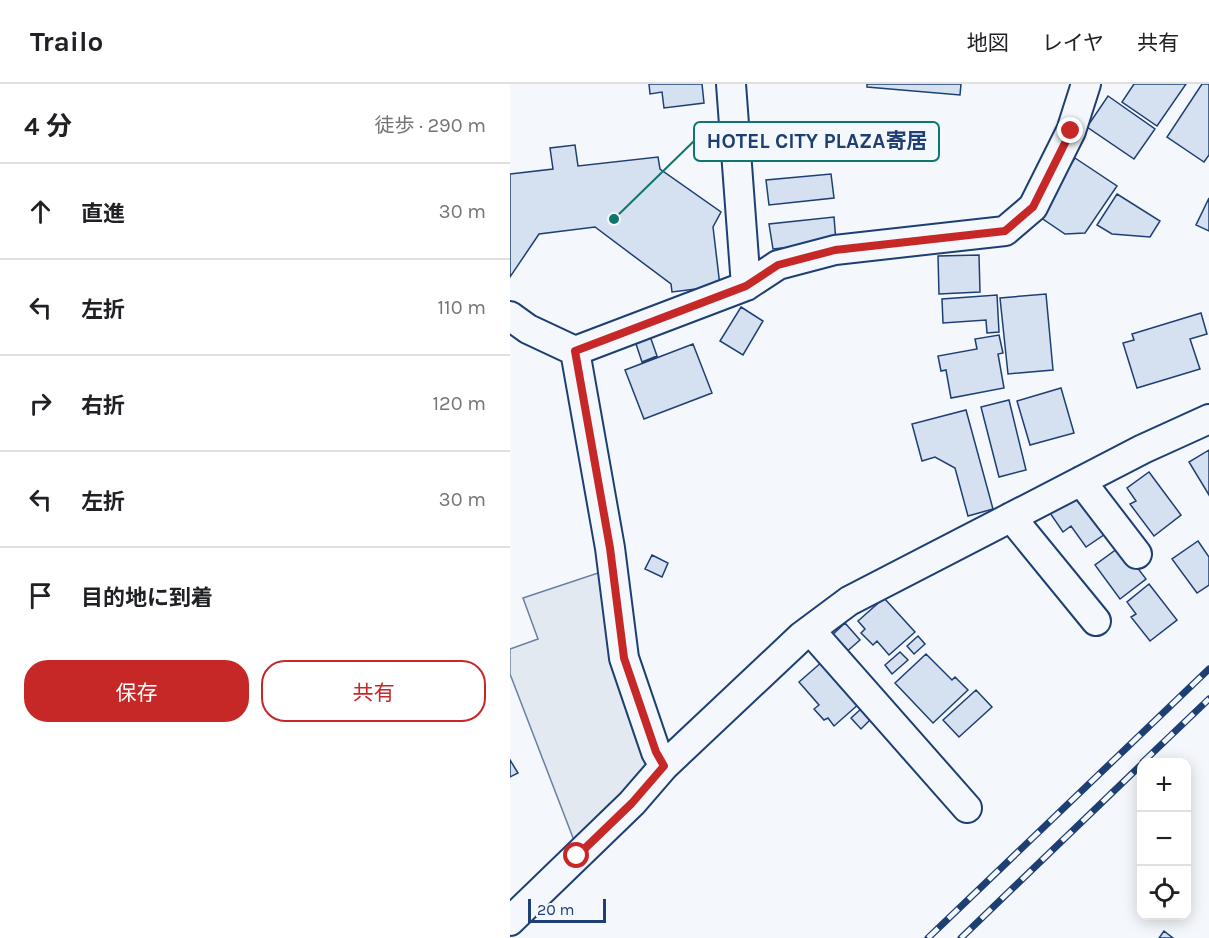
<!DOCTYPE html>
<html lang="ja">
<head>
<meta charset="utf-8">
<style>
	:root { --surface:#fff; --page:#f6f6f6; --text:#202124; --muted:#757577; --line:#e0e0e0; --accent:#c62828 }
	body { margin:0; font-family:Karla,"Noto Sans JP",sans-serif; background:var(--page); color:var(--text) }
	.controls { position:absolute; right:18px; bottom:18px; display:grid; overflow:hidden; border-radius:12px; box-shadow:0 3px 15px #0003 }
	.controls button { width:54px; height:54px; display:grid; place-items:center; padding:0; border:0; border-bottom:2px solid var(--line); background:var(--surface); color:var(--text); font:30px sans-serif }
	.scale { position:absolute; left:18px; bottom:15px; width:78px; box-sizing:border-box; padding-left:6px; border:3px solid #1d3f73; border-top:0; font-size:16px; line-height:21px; white-space:nowrap; color:#1d3f73; -webkit-text-stroke:4px #f4f7fb; paint-order:stroke }
	.stop { position:absolute; width:18px; height:18px; margin:-14px; border:4px solid #c62828; border-radius:50%; background:#fff }
	.stop.end { background:#c62828; border-color:#fff; box-shadow:0 2px 6px #0008 }
	.list { margin:0; padding:0; list-style:none }
	h2 { display:flex; justify-content:space-between; align-items:center; height:78px; margin:0; padding:0 24px; font-size:26px }
	h2 small { font-size:20px; font-weight:400; color:var(--muted) }
	.list li { display:grid; grid-template-columns:39px 1fr auto; gap:18px; align-items:center; box-sizing:border-box; height:96px; padding:0 24px; border-top:2px solid var(--line) }
	.list b { display:block; font-size:22px; white-space:nowrap }
	.list em { font-size:20px; font-style:normal; color:var(--muted) }
	.actions { display:flex; gap:12px; padding:18px 24px }
	.actions a { flex:1; padding:14px 0; border:2px solid var(--accent); border-radius:24px; text-align:center; font-size:21px; color:var(--accent) }
	.actions .main { background:var(--accent); color:#fff }
	.icon { flex:none; width:33px; height:33px; fill:none; stroke:currentColor; stroke-width:2; stroke-linecap:round; stroke-linejoin:round }
	.map { position:relative; flex:none; width:699px; height:854px; overflow:hidden }
	header { display:flex; align-items:center; gap:36px; box-sizing:border-box; height:84px; padding:0 30px; background:var(--surface); border-bottom:2px solid var(--line) }
	header strong { font-size:28px }
	nav { display:flex; gap:33px; margin-inline-start:auto; font-size:21px }
	main { display:flex }
	aside { flex:1; background:var(--surface) }
	.map>svg:first-child { display:block }
	.green { fill:#e3e9f0; stroke:#687fa3; stroke-width:1.5 }
	.building { fill:#d5e0f0; stroke:#1d3f73; stroke-width:1.5 }
	.lines { fill:none; stroke-linecap:round; stroke-linejoin:round }
	.minor-casing { stroke:#1d3f73; stroke-width:32 }
	.minor { stroke:#f4f7fb; stroke-width:28 }
	.rail-casing { stroke:#1d3f73; stroke-width:7 }
	.rail { stroke:#f4f7fb; stroke-width:4.5; stroke-dasharray:14; stroke-linecap:butt }
	.route { stroke:#c62828; stroke-width:8 }
	.leader { fill:none; stroke:#0f766e; stroke-width:2 }
	.callout-dot { fill:#0f766e; stroke:#f4f7fb; stroke-width:2 }
	.callout { fill:#f4f7fb; stroke:#0f766e; stroke-width:2 }
	.callout-label { font-size:21px; text-anchor:middle; font-weight:bold; fill:#1d3f73 }
</style>
</head>
<body>
<header>
<strong>Trailo</strong>
<nav><a>地図</a><a>レイヤ</a><a>共有</a></nav>
</header>
<main>
<aside>
<h2>4 分<small>徒歩 · 290 m</small></h2>
<ul class="list">
<li><svg class="icon" aria-label="ahead" viewBox="0 0 24 24"><path d="M12 20V5M6 11l6-6 6 6"/></svg><div><b>直進</b></div><em>30 m</em></li>
<li><svg class="icon" aria-label="left" viewBox="0 0 24 24"><path d="M17 20v-9H6M10 6l-5 5 5 5"/></svg><div><b>左折</b></div><em>110 m</em></li>
<li><svg class="icon" aria-label="right" viewBox="0 0 24 24"><path d="M7 20v-9h11M14 6l5 5-5 5"/></svg><div><b>右折</b></div><em>120 m</em></li>
<li><svg class="icon" aria-label="left" viewBox="0 0 24 24"><path d="M17 20v-9H6M10 6l-5 5 5 5"/></svg><div><b>左折</b></div><em>30 m</em></li>
<li><svg class="icon" aria-label="arrive" viewBox="0 0 24 24"><path d="M6 21V4h12l-3 4 3 4H6"/></svg><div><b>目的地に到着</b></div></li>
</ul>
<div class="actions"><a class="main">保存</a><a>共有</a></div>
</aside>
<div class="map">
<svg width="699" height="854" viewBox="0 0 699 854">
	<rect width="100%" height="100%" fill="#f4f7fb"/>
	<!-- green -->
	<path class="green" d="M94,487C95,513 95,540 99,566C106,607 124,645 142,683L65,759L0,590V565L28,555L13,514Z"/>
	<!-- building -->
	<path class="building" d="M139,0H192L194,19L154,24L152,8L140,10Z
		M357,0H451L450,11L357,3Z
		M624,0H676L647,42L612,18Z
		M692,0H699V71L694,78L657,53Z
		M598,12L645,45L624,75L577,43Z
		M65,61L68,82L148,73L150,85L211,128L203,143L210,202L162,208L161,200L85,143L29,150L0,193V90L43,85L40,64Z
		M565,74L607,102L575,149L555,150L527,131Z
		M321,90L324,114L259,121L256,96Z
		M607,110L650,137L640,153L602,150L587,141Z
		M699,114V147L686,141Z
		M324,133L326,158L263,165L259,140Z
		M469,171L470,208L429,210L428,172Z
		M536,210L543,286L498,290L490,214Z
		M487,211L489,248L477,249L476,236L433,239L432,215Z
		M231,223L253,237L233,271L210,257Z
		M691,229L697,250L680,255L690,285L627,304L613,259L624,256L622,250Z
		M489,251L493,269L488,270L494,304L441,314L436,286L431,287L428,272L467,265L465,255Z
		M140,252L147,272L132,278L125,257Z
		M183,260L202,309L134,335L115,286Z
		M551,304L564,349L520,361L507,317Z
		M499,316L516,386L489,393L471,323Z
		M456,326L483,425L458,432L445,384L425,373L412,377L402,340Z
		M699,366V411L679,378Z
		M639,388L671,431L644,452L620,420L626,417L617,404Z
		M572,406L601,446L576,463L561,442L553,448L540,429Z
		M688,457L699,473V501L687,509L662,475Z
		M611,462L636,495L610,515L585,481Z
		M142,471L158,479L152,493L135,485Z
		M639,500L667,536L640,557L621,533L626,530L617,518Z
		M374,514L405,548L379,571L367,557L363,561L351,549L355,545L348,537Z
		M335,539L350,556L334,570L319,554Z
		M408,552L415,560L404,570L397,562Z
		M390,568L398,576L382,590L375,581Z
		M416,570L442,596L445,593L458,606L423,639L385,599Z
		M313,577L350,619L324,642L318,634L314,636L304,625L309,621L289,598Z
		M466,606L482,623L449,653L433,636Z
		M351,625L361,635L351,645L341,634Z
		M0,676L8,689L0,693Z
		M654,847L663,854H649Z"/>
	<g class="lines">
		<defs>
			<path id="minor" d="M221,0L236,202
				M0,232L18,245L65,267L100,464L114,574L146,668L154,682
				M65,267L236,202L268,181L325,166L495,147L523,123L561,47L576,0
				M571,397L627,470
				M501,433L586,537
				M300,546L457,724
				M0,837L122,719L154,682L292,552L339,517L633,365L699,335"/>
		</defs>
		<!-- minor casing -->
		<use href="#minor" class="minor-casing"/>
		<!-- minor -->
		<use href="#minor" class="minor"/>
		<defs>
			<path id="rail" d="M633,678L699,615
				M418,854L699,585
				M451,854L632,680"/>
		</defs>
		<!-- rail casing -->
		<use href="#rail" class="rail-casing"/>
		<!-- rail -->
		<use href="#rail" class="rail"/>
	</g>
	<g class="lines">
		<!-- route -->
		<path class="route" d="M67,772L122,719L154,682L146,668L114,574L100,464L65,267L236,202L268,181L325,166L495,147L523,123L561,47"/>
	</g>
	<!-- callouts -->
	<path class="leader" d="M104 135L184 57"/>
	<circle class="callout-dot" cx="104" cy="135" r="6"/>
	<rect class="callout" x="184" y="38" width="245" height="39" rx="6"/>
	<g class="callout-label">
		<text x="307" y="64">HOTEL CITY PLAZA寄居</text>
	</g>
</svg>
<div class="controls">
<button>+</button>
<button>−</button>
<button><svg class="icon" aria-label="locate" viewBox="0 0 24 24"><circle cx="12" cy="12" r="6"/><path d="M12 2v4M12 18v4M2 12h4M18 12h4"/></svg></button>
</div>
<div class="scale">20 m</div>
<div class="stop" style="left:67px;top:772px"></div>
<div class="stop end" style="left:561px;top:47px"></div>
</div>
</main>
</body>
</html>
